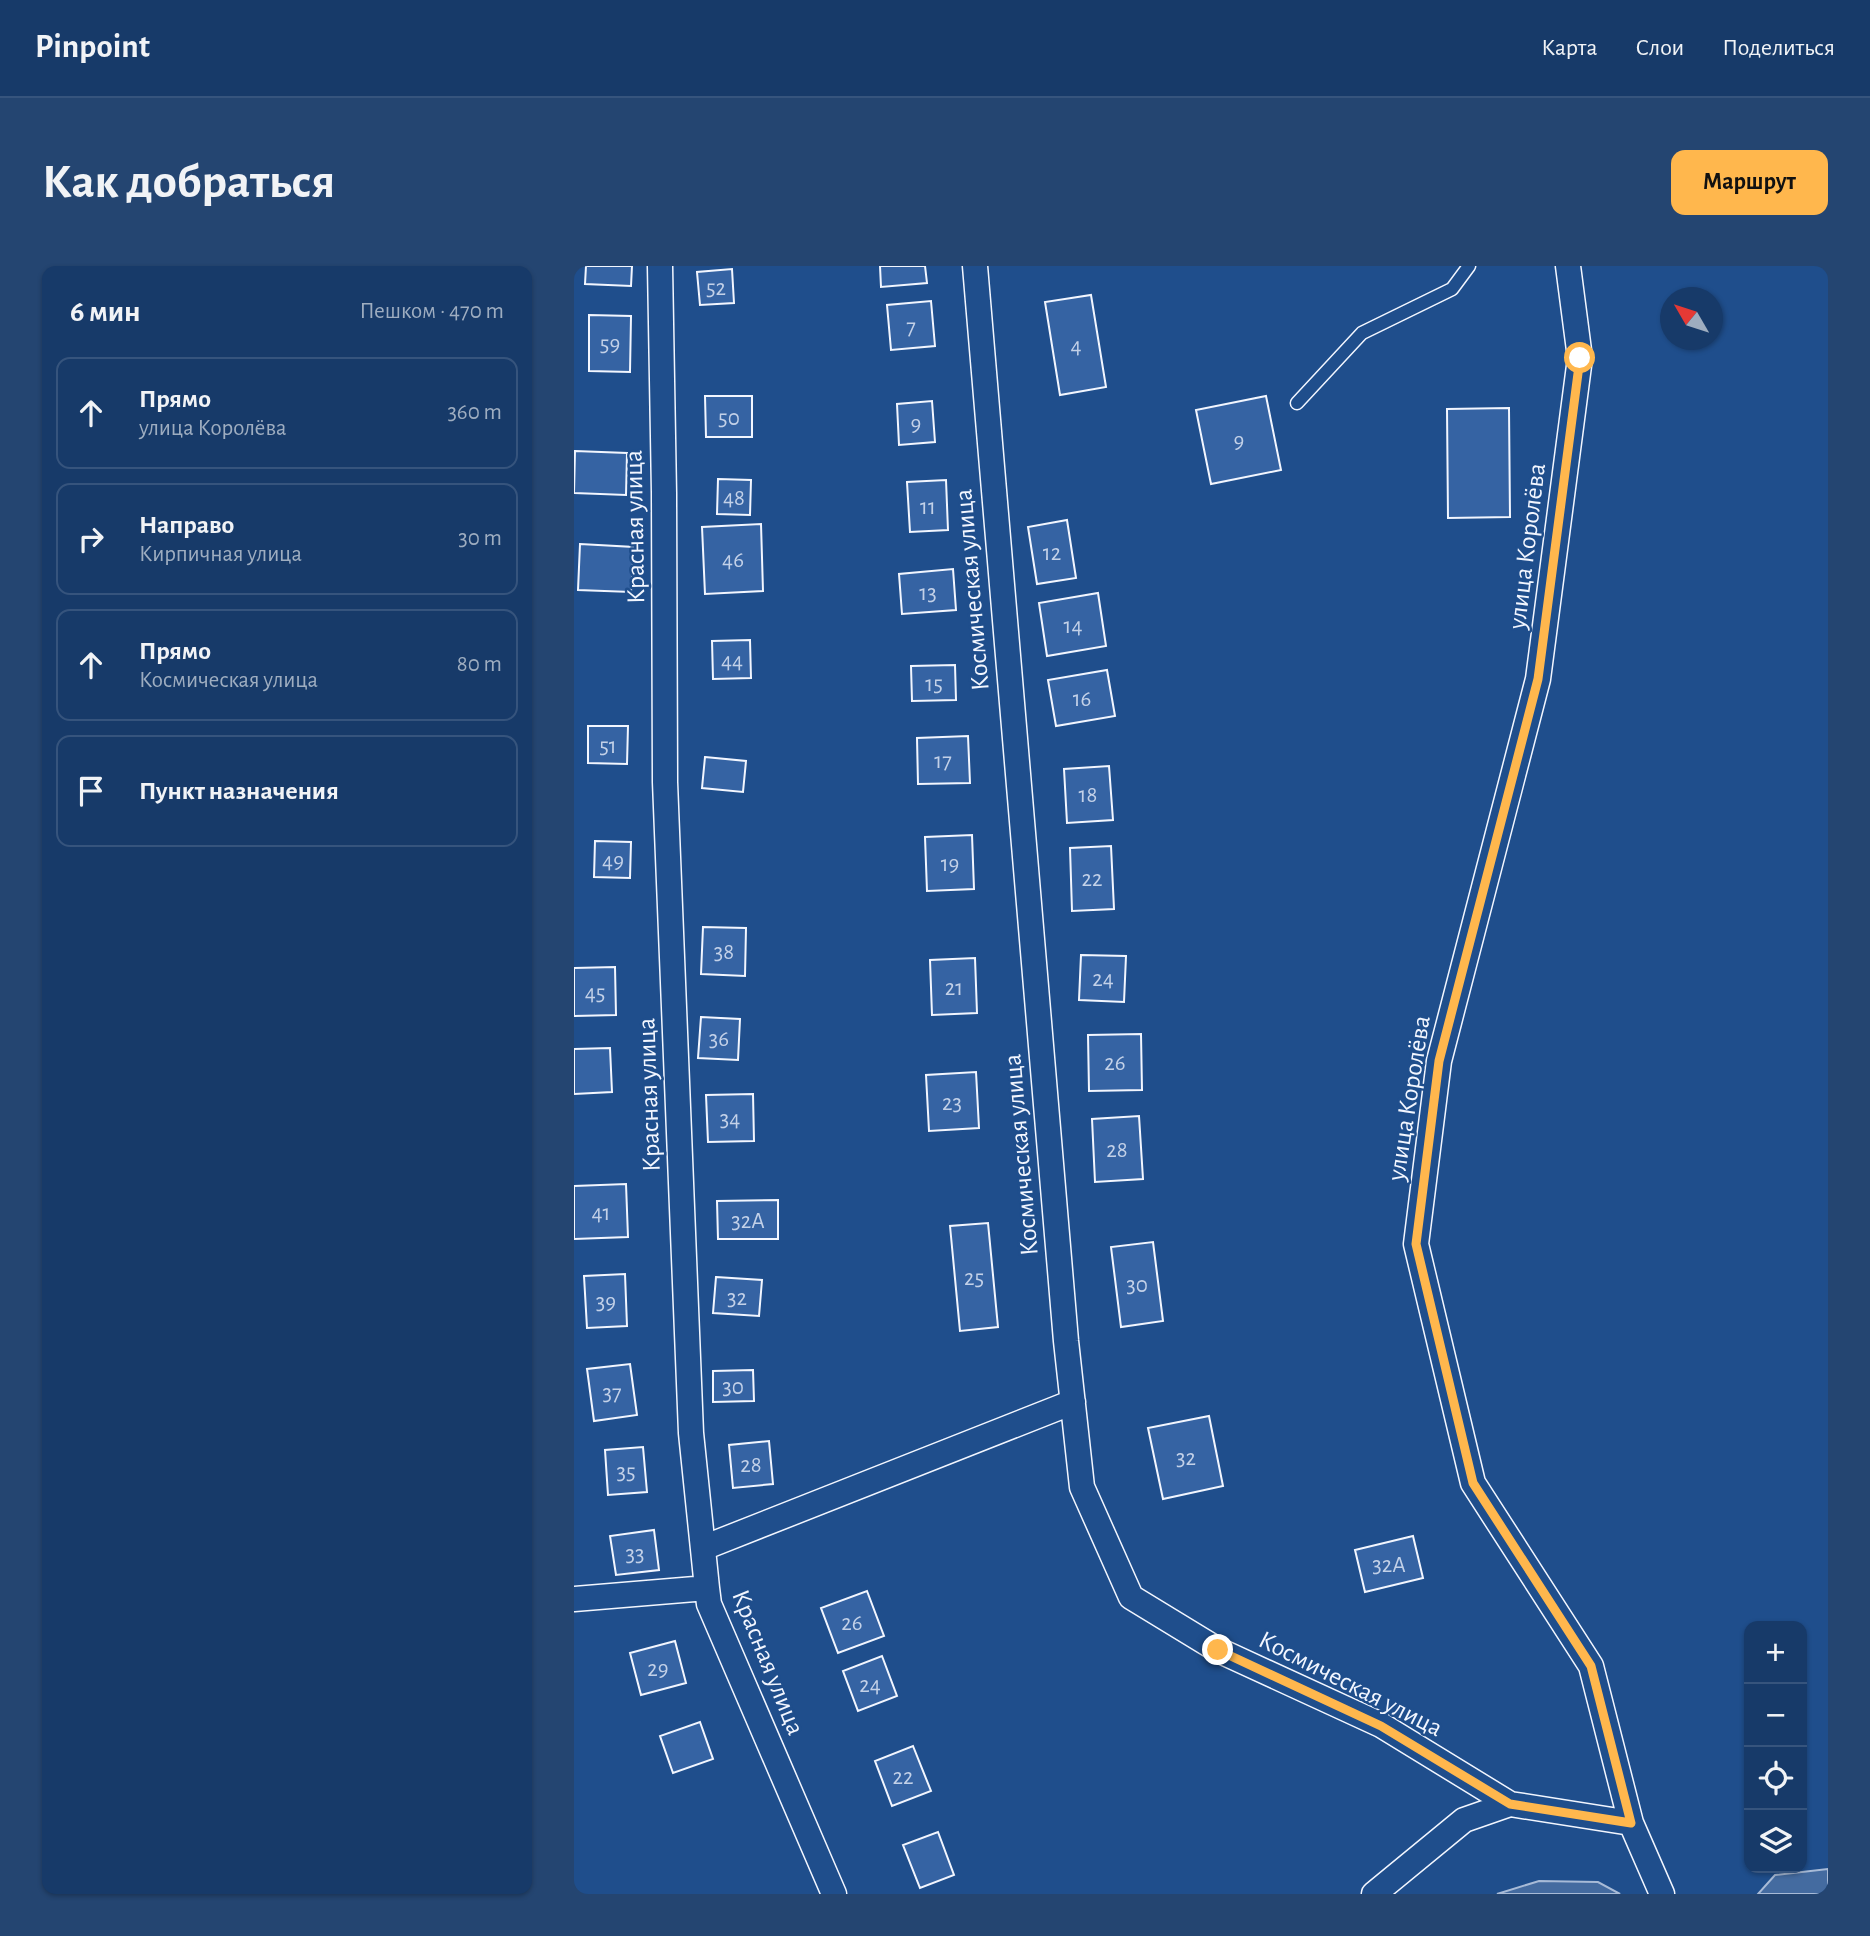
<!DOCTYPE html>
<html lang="ru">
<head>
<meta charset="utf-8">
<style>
	:root { --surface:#173a69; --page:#244571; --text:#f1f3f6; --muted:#9eadc0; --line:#36547d; --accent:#ffb74d }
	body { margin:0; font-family:"Alegreya Sans",sans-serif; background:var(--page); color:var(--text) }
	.controls { position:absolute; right:21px; bottom:21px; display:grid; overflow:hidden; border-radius:14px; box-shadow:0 2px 5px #0004 }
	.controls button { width:63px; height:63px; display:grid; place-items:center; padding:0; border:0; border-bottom:2px solid var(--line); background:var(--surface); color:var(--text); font:35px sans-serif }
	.compass { position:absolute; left:1086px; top:21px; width:63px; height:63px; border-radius:50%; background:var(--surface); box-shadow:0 2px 5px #0004; rotate:309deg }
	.stop { position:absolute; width:21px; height:21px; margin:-16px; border:5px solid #ffb74d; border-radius:50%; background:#fff }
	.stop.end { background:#ffb74d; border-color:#fff; box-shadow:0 2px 7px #0008 }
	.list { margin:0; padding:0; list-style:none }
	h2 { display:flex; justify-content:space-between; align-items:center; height:91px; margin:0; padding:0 28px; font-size:30px }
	h2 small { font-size:23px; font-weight:400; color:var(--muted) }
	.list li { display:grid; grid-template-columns:46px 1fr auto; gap:21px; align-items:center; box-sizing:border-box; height:112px; margin:0 14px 14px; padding:0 14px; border:2px solid var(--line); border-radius:14px }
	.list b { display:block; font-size:26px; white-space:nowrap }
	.list p { margin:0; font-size:23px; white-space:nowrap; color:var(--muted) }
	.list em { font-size:23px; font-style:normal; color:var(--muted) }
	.icon { flex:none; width:38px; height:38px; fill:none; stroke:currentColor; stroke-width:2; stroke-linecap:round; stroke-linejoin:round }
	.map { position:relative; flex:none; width:1254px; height:1628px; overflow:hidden; border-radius:14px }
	header { display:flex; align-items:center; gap:42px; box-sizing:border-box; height:98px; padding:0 35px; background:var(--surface); border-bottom:2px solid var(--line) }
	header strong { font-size:33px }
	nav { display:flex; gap:38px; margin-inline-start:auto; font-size:24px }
	.intro { display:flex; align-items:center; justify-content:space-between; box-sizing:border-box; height:168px; padding:0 42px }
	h1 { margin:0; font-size:49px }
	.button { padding:18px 32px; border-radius:14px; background:var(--accent); color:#111; font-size:24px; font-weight:700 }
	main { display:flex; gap:42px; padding:0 42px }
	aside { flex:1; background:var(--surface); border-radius:14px; box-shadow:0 2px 5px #0004 }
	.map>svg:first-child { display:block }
	.water { fill:#446ba0; stroke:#a8bbd7; stroke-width:2 }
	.building { fill:#3563a3; stroke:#f2f6ff; stroke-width:2 }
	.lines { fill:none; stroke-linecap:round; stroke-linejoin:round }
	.service-casing { stroke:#f2f6ff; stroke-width:15 }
	.minor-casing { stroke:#f2f6ff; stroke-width:27 }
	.service { stroke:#1f4e8c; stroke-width:12 }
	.minor { stroke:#1f4e8c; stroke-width:24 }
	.route { stroke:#ffb74d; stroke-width:9 }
	.labels { text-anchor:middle; stroke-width:5; stroke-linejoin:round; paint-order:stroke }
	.number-label { font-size:23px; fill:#c3d1e8 }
	.street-label { font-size:26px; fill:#f2f6ff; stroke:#1f4e8c }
</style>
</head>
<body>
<header>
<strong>Pinpoint</strong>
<nav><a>Карта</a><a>Слои</a><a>Поделиться</a></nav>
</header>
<div class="intro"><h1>Как добраться</h1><a class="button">Маршрут</a></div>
<main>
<aside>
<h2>6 мин<small>Пешком · 470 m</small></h2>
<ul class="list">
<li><svg class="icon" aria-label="ahead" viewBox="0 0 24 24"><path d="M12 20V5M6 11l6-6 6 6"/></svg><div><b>Прямо</b><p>улица Королёва</p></div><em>360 m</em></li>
<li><svg class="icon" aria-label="right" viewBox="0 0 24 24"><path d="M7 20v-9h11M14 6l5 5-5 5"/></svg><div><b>Направо</b><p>Кирпичная улица</p></div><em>30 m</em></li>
<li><svg class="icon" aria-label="ahead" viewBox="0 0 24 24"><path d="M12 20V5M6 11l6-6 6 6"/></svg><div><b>Прямо</b><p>Космическая улица</p></div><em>80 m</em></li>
<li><svg class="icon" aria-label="arrive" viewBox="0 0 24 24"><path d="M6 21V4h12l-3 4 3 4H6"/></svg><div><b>Пункт назначения</b></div></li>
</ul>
</aside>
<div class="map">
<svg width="1254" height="1628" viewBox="0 0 1254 1628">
	<rect width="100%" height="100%" fill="#1f4e8c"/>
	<!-- water -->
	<path class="water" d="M1254,1603V1628H1184L1201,1609Z
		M965,1615L1024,1616L1046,1628H923Z"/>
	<!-- building -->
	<path class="building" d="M12,0H58L57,20L11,18Z
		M306,0H351L353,17L307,21Z
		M158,3L160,37L126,39L123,6Z
		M517,29L532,121L486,129L471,36Z
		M357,35L361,80L317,84L313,39Z
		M15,49L57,50L56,106L15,105Z
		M131,130H178V171H132Z
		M692,130L707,204L637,218L622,144Z
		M358,135L361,176L325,179L323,138Z
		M935,142L936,251L874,252L873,143Z
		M1,185L53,187L52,229L0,227Z
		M144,213L177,214L176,249L143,248Z
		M372,214L374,264L336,266L333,216Z
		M493,254L502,312L463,318L454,261Z
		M187,258L189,325L131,328L128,261Z
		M6,278L60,281L57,326L4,324Z
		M379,303L382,344L328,348L325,308Z
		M524,327L532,380L473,390L465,337Z
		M176,374L177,412L139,413L138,375Z
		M381,399L382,434L338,435L337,400Z
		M533,404L541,450L482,460L474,414Z
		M14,460H54L53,498L14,497Z
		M394,470L396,517L344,518L343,472Z
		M131,491L172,495L169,526L128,522Z
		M535,500L539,554L493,557L490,503Z
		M398,569L400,623L353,625L351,571Z
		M21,575L57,576L56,612L20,611Z
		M537,580L540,643L498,645L496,582Z
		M129,661L172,662L171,710L127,708Z
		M507,689L552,690L550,736L505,734Z
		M401,692L403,747L358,749L356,694Z
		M41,701L42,749L0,750V702Z
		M127,751L166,753L164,794L124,792Z
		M567,768L568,824L515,825L514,769Z
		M36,782L38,826L0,828V783Z
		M402,806L405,862L355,865L352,809Z
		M179,828L180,875L134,876L132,829Z
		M565,850L569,913L521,916L518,853Z
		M52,918L54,971L0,973V920Z
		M204,934V973H144L143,935Z
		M414,957L424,1061L386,1065L376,960Z
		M579,976L589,1055L547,1061L537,981Z
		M51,1008L53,1060L13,1062L10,1010Z
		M142,1011L188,1014L185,1050L139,1047Z
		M56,1098L63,1149L20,1155L13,1103Z
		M179,1104L180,1135L139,1136V1105Z
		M635,1150L649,1220L589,1233L574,1162Z
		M195,1175L199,1218L159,1222L155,1179Z
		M69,1181L73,1226L34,1229L31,1184Z
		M80,1264L85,1304L42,1309L36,1270Z
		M839,1270L849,1312L791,1326L781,1284Z
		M293,1325L310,1370L264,1387L247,1342Z
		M101,1375L112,1417L67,1429L56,1387Z
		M308,1390L323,1430L284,1445L269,1405Z
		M126,1456L139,1493L99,1507L86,1470Z
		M339,1480L357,1525L318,1540L301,1495Z
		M364,1566L380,1609L346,1622L329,1579Z"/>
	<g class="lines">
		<defs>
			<path id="service" d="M723,137L788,67L878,23L895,0"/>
			<path id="minor" d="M86,0L90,227L91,516L117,1167L133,1322L135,1338L260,1628
				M401,0L492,1075L508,1221L557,1331L644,1384L807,1459L936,1538L1057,1557L1088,1628
				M994,0L1006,92L964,413L865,795L842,978L899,1217L1017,1400L1057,1557
				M129,1282L499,1136
				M0,1333L133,1322
				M800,1628L890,1554L936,1538"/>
		</defs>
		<!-- service casing -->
		<use href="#service" class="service-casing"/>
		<!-- minor casing -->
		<use href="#minor" class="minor-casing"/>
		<!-- service -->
		<use href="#service" class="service"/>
		<!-- minor -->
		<use href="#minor" class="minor"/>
	</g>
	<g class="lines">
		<!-- route -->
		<path class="route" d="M644,1384L807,1460L936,1538L1057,1557L1017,1400L899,1217L842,978L865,795L964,413L1006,92"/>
	</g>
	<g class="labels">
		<!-- number labels -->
		<g class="number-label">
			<text x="142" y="29">52</text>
			<text x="337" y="68">7</text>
			<text x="36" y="85">59</text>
			<text x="502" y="87">4</text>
			<text x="155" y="159">50</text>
			<text x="342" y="165">9</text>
			<text x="665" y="182">9</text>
			<text x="160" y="239">48</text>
			<text x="354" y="248">11</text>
			<text x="478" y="294">12</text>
			<text x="159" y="301">46</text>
			<text x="354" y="334">13</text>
			<text x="499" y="367">14</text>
			<text x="158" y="402">44</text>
			<text x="360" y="425">15</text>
			<text x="508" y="440">16</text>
			<text x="34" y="487">51</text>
			<text x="369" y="502">17</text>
			<text x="514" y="536">18</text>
			<text x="39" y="602">49</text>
			<text x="376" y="605">19</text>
			<text x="518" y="620">22</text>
			<text x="150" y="693">38</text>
			<text x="529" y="720">24</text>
			<text x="380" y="729">21</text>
			<text x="21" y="734">45</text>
			<text x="145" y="780">36</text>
			<text x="541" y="804">26</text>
			<text x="378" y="844">23</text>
			<text x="156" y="860">34</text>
			<text x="543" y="891">28</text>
			<text x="27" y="954">41</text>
			<text x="174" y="962">32А</text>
			<text x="400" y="1019">25</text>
			<text x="563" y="1026">30</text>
			<text x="163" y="1039">32</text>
			<text x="32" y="1043">39</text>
			<text x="159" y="1128">30</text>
			<text x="38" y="1134">37</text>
			<text x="612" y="1199">32</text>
			<text x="177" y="1206">28</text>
			<text x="52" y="1213">35</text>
			<text x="61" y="1295">33</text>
			<text x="815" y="1306">32А</text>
			<text x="278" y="1364">26</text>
			<text x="84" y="1410">29</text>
			<text x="296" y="1426">24</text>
			<text x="329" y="1518">22</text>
		</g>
		<!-- street labels -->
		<g class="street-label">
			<text transform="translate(60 261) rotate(-91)" y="9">Красная улица</text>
			<text transform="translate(952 280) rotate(-83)" y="9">улица Королёва</text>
			<text transform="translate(397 324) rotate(-95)" y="9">Космическая улица</text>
			<text transform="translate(74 829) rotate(-92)" y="9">Красная улица</text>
			<text transform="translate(834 832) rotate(-81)" y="9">улица Королёва</text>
			<text transform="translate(446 889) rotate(-95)" y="9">Космическая улица</text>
			<text transform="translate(195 1396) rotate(68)" y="9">Красная улица</text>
			<text transform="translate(777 1417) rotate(27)" y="9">Космическая улица</text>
		</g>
	</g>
</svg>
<div class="controls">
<button>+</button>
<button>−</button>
<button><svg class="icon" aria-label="locate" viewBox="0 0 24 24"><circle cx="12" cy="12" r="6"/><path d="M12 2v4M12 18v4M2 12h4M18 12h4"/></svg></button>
<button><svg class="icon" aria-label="layers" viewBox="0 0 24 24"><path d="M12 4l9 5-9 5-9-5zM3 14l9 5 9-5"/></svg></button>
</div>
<svg class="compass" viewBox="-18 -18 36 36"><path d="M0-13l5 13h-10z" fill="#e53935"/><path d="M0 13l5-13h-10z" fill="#9eadc0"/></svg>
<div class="stop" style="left:1006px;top:92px"></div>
<div class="stop end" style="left:644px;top:1384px"></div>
</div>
</main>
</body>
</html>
